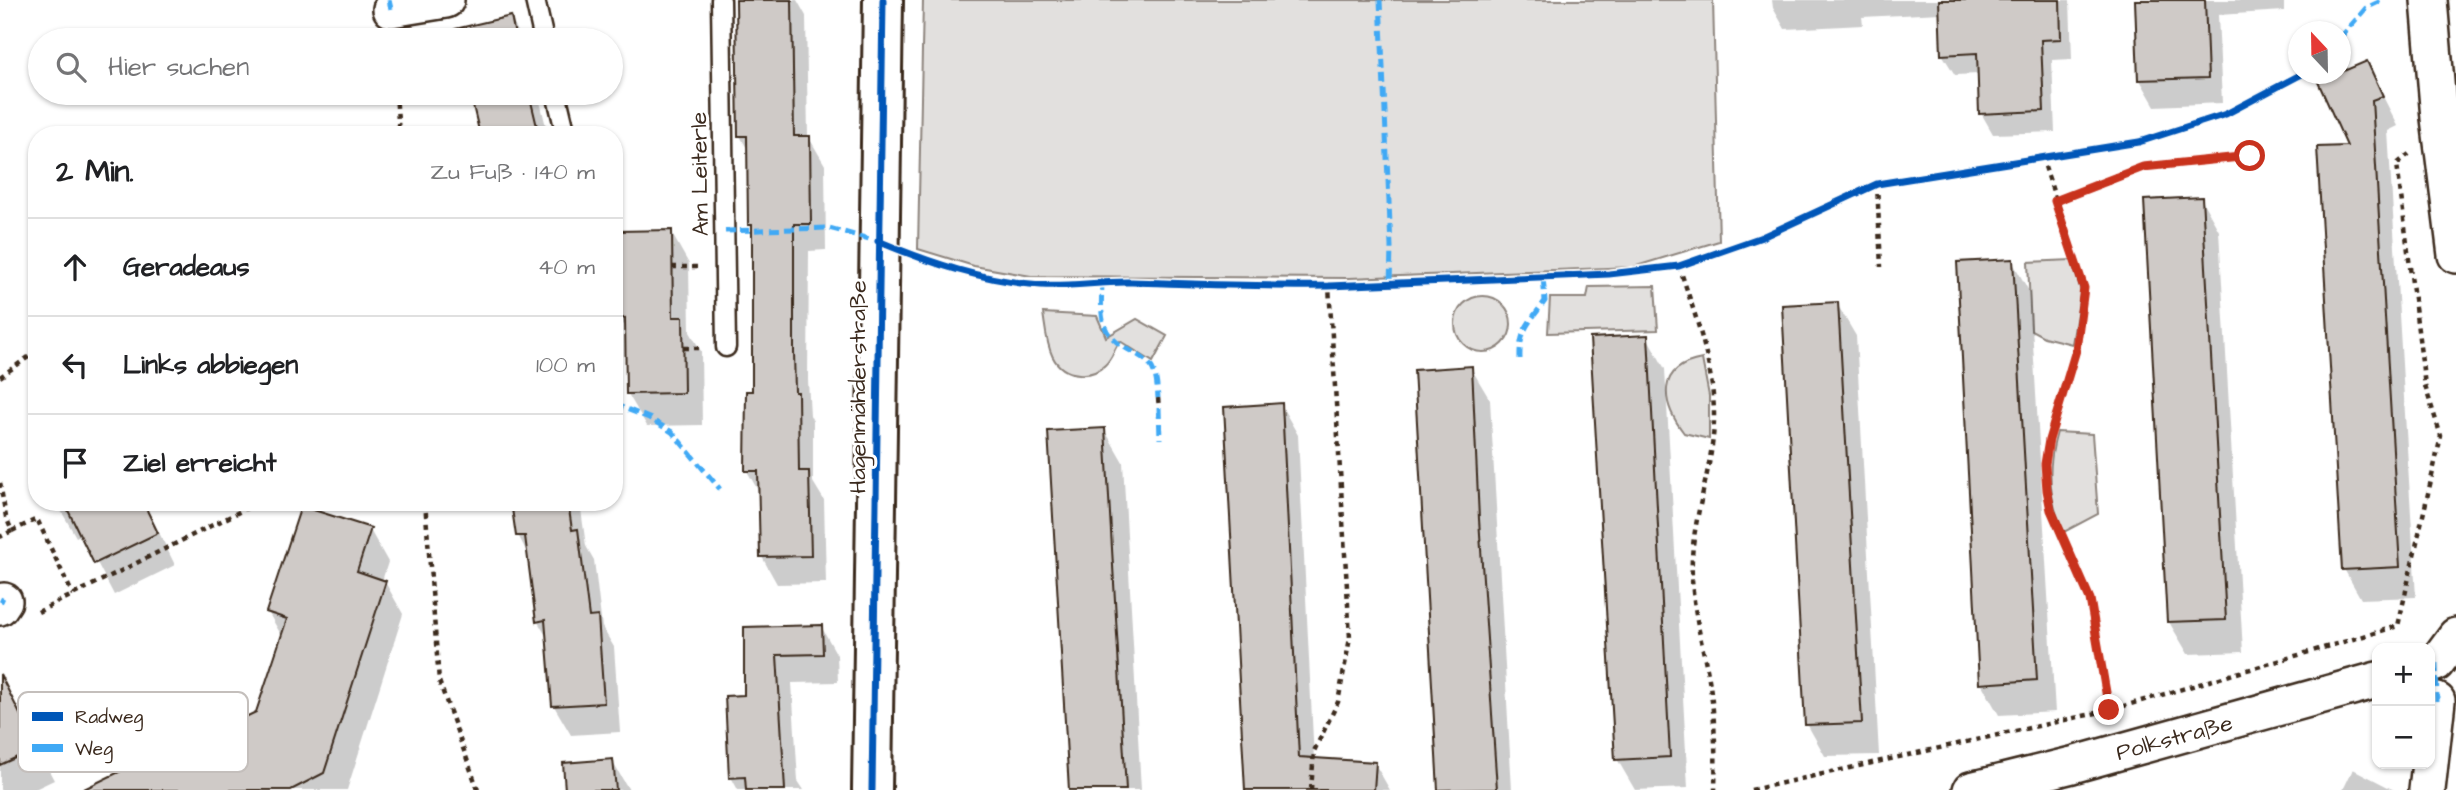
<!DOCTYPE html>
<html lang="de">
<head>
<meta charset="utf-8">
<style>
	:root { --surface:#fff; --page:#f2f2f2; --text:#202124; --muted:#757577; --line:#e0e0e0 }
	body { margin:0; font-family:"Architects Daughter",sans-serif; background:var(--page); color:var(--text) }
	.controls { position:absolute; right:21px; bottom:21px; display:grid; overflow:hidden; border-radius:14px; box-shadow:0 2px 5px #0004 }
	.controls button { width:63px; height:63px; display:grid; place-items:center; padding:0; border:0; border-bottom:2px solid var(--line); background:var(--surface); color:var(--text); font:35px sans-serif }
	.compass { position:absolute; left:2288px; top:21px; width:63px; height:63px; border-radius:50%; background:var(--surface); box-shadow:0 2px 5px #0004; rotate:338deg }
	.stop { position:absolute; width:21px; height:21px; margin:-16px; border:5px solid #c8321e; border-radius:50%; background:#fff }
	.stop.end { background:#c8321e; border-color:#fff; box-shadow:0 2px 7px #0008 }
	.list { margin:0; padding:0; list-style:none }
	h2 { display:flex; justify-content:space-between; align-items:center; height:91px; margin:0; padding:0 28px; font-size:30px }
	h2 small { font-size:23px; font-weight:400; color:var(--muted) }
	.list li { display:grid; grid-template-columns:46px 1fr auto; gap:21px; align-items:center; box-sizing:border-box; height:98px; padding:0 28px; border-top:2px solid var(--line) }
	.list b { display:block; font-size:26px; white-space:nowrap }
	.list em { font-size:23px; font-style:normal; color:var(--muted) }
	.icon { flex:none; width:38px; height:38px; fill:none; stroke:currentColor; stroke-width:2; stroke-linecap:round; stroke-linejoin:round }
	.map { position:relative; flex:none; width:2456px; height:790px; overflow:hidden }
	.search { position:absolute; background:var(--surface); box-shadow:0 2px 5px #0004; left:28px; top:28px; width:595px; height:77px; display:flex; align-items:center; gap:18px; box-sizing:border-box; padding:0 24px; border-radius:38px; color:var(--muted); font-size:26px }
	.panel { position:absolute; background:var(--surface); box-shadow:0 2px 5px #0004; left:28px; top:126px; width:595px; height:385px; border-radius:28px }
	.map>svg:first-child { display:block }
	.green { fill:#e2e0de; stroke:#8e857e; stroke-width:2 }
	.shadow { fill:#0003 }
	.building { fill:#cfcac7; stroke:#3b2a1e; stroke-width:2 }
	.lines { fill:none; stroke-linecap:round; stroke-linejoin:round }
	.service-casing { stroke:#3b2a1e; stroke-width:23 }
	.minor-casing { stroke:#3b2a1e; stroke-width:40 }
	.tertiary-casing { stroke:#3b2a1e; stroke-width:44 }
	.path { stroke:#3b2a1e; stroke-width:4.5; stroke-dasharray:5 5; stroke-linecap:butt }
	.service { stroke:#fff; stroke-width:18 }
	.minor { stroke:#fff; stroke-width:35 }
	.tertiary { stroke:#fff; stroke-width:38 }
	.quiet { stroke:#3fa9f5; stroke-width:5; stroke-dasharray:10 5; stroke-linecap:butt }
	.cycleway-casing { stroke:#fff; stroke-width:11 }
	.cycleway { stroke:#0057b8; stroke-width:7 }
	.route { stroke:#c8321e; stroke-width:9 }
	.labels { text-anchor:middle; stroke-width:6; stroke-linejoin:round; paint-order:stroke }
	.street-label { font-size:23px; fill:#3b2a1e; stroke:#fff }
	.key { fill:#fff; stroke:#c4bfbc; stroke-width:2 }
	.key-label { font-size:19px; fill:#3b2a1e }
</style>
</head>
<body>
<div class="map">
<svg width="2456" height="790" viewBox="0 0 2456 790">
	<rect width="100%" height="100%" fill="#fff"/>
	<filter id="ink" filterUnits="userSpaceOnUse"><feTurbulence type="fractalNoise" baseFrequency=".0143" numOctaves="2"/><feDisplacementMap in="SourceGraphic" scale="14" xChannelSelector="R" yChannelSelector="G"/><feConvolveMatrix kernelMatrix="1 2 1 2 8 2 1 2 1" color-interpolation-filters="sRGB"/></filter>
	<g filter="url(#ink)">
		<!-- green -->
		<path class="green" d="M923,0H1713L1719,241L1633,267L1349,278L1031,276L974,266L918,249Z
			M2072,260L2081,291L2072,344L2044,337L2031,330L2028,262Z
			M1655,286L1658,330L1548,333L1550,298H1587L1589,287Z
			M1455 324a28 28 0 1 1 56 0a28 28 0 1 1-56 0Z
			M1043,313L1097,316L1106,337L1137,319L1167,336L1153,362L1120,341C1114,349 1112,359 1105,365C1098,372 1089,375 1079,374C1047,372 1047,337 1043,313Z
			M1702,359L1709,396V439L1684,433C1661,403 1656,367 1702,359Z
			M2057,432L2092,434L2098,514L2064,532C2047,499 2047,466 2057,432Z"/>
		<!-- shadow -->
		<path class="shadow" d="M738,0H797L806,16L808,136L825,165L826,250L809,251L808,380L810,415L813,421V482L824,500L826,583L777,584L762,557L760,494L747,471L748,392L754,393V231L750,224L749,152L740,136Z
			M1772,0H2070L2072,59L2052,60L2055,132L1993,134L1981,113L1979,74L1955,75L1942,54L1941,13L1862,17L1863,25L1785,29L1773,8Z
			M2136,0H2284V11L2218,15L2222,103L2155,106L2140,80Z
			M510,18L523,40H459L457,31Z
			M2366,63L2398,126L2388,131L2416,597L2361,599L2344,569Z
			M472,93H538L548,135H481Z
			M2201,199L2219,231L2243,652L2188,654L2169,622Z
			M671,232L689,264L690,332L701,351L702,425L647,426L628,394L627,331L620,318Z
			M2012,261L2030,293L2055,712L1999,715L1981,683Z
			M1837,304L1856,336L1879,755L1825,756L1807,724Z
			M1647,337L1665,369L1688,788L1635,790L1617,759Z
			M1471,368L1490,400L1512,790H1439L1416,371Z
			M1281,405L1298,435L1314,760L1375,764L1390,790H1247Z
			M1104,429L1123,462L1141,790H1070Z
			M56,502H144L175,565L114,595L82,534L76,537Z
			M513,502H580L586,546L594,560L602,627L614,647L620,732L571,735L554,706L549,641L538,622L529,556L518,535Z
			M370,530L388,562L382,581L385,582L403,614L347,790H86L258,713L283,638L268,612Z
			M821,626L837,655L838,682L792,683L798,781L804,790H738L731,777L745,696L746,628Z
			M5,688L54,780L33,790H0V691Z
			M612,761L629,790H567Z
			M2353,769L2394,790H2343Z"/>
		<!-- building -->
		<path class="building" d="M736,0H792L794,136H810L811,224H794V352L795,392H798L799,471H809L811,556L760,557L758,471H745L746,391H752V225H748L747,136H738Z
			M1939,0H2060L2061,39L2041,40L2044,111L1979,114L1977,53L1941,55Z
			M2135,0H2205L2208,78L2138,80Z
			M511,16L516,40H457L455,29Z
			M2367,61L2383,96L2372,100L2400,567L2342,570L2317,147L2347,146L2318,82Z
			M470,93H529L539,135H480Z
			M2202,197L2226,620L2167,622L2144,200Z
			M672,230L673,317H683L684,393L626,394L625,318L618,319L617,231Z
			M2013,259L2037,680L1979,684L1957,262Z
			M1838,302L1862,723L1805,725L1782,305Z
			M1648,335L1670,757L1615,760L1590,338Z
			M1472,366L1479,519L1497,789L1438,790L1414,370Z
			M1282,403L1299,757L1376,762L1374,790H1245L1224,407Z
			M1105,428L1126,790H1069L1048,431Z
			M64,502H143L158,533L94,564Z
			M511,502H568L572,530L578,529L589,617L598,616L604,703L552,706L545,620L536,622L525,536H516Z
			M301,506L371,528L357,571L386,581L324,773L291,790H82L205,730L208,735L256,712L287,619L266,612Z
			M822,625L823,654L777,655L785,790H746L745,777L729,778L725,696L744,695V627Z
			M0,674L37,748L0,765Z
			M613,759L616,790H565L563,763Z"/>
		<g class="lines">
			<defs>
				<path id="service" d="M535,0L544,40
					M721,0L726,347
					M556,93L566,135"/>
				<path id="minor" d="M2429,0L2439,118L2456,255
					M391,9L446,0
					M0,607L4,601
					M2430,665L2436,663L2456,636
					M1971,790L2072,765L2377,680
					M2427,790L2437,701"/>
				<path id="tertiary" d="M872,790L883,0"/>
			</defs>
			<!-- service casing -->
			<use href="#service" class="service-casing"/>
			<!-- minor casing -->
			<use href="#minor" class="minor-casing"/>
			<!-- tertiary casing -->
			<use href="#tertiary" class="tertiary-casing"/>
			<!-- path -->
			<path class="path" d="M396,93L399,135
				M2042,157L2084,288L2076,350L2049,440L2045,464L2047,490L2051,510L2090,599L2110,710
				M1877,184L1881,267
				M2055,201L2143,167L2250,156L2251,167
				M1679,266C1697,321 1719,378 1713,437C1709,477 1694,517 1692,558C1690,599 1701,638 1709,679C1715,716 1716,752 1715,790
				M672,267H699
				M684,348H701
				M0,377L37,351
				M1158,398L1159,408
				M0,483L6,517L12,531L0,537
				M425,502L439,681L478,790
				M12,531L37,519L73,595
				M38,612L259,502
				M1311,790L1314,751L1338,702L1350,638L1329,286
				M1751,790L2110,710L2398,626L2441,436L2425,386L2397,164L2409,154"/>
			<!-- service -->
			<use href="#service" class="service"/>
			<!-- minor -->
			<use href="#minor" class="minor"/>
			<!-- tertiary -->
			<use href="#tertiary" class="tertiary"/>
			<!-- quiet -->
			<path class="quiet" d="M389,0L391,9
				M1380,0L1391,247L1390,285
				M2340,38L2366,8L2383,0
				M725,231L829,228L884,243
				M1102,281C1102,296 1099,317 1107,331C1119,350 1140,352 1150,365C1157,374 1157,387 1158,398
				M1520,359C1519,330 1529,323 1545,301L1543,276
				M614,404L649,418L672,432L720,489
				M1159,408L1160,439
				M0,599L4,601
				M2436,663L2437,701"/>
			<defs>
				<path id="cycleway" d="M878,241C930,263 984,281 1041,285C1071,287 1102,281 1132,282C1197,284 1263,287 1329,286L1609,274L1679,266L1762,237L1877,184L2139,142L2226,114L2302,74
					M872,790L883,0"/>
			</defs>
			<!-- cycleway casing -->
			<use href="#cycleway" class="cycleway-casing"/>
			<!-- cycleway -->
			<use href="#cycleway" class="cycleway"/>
		</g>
	</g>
	<g class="lines" filter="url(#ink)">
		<!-- route -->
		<path class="route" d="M2109,710L2090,599L2051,510L2047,490L2045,464L2049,440L2076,350L2084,288L2055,201L2143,167L2250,156"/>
	</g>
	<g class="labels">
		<!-- street labels -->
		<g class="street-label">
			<text transform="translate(699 174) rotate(-91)" y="8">Am Leiterle</text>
			<text transform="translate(857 387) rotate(-90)" y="8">Hagenmähderstraße</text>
			<text transform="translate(2174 737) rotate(-15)" y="8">Polkstraße</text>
		</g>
	</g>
	<!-- legend -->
	<rect x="18" y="692" width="230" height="80" rx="10" class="key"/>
	<rect x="32" y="712" width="31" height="9" fill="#0057b8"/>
	<rect x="32" y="744" width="31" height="8" fill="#3fa9f5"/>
	<g class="key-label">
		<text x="75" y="723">Radweg</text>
		<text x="75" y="755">Weg</text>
	</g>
</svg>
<div class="controls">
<button>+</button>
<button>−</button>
</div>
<svg class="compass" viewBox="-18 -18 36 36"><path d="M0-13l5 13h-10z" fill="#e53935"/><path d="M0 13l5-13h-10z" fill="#757577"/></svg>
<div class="stop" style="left:2250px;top:156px"></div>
<div class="stop end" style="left:2109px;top:710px"></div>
<div class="search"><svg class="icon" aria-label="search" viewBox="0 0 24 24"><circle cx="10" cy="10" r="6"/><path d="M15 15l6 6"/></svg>Hier suchen</div>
<section class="panel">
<h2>2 Min.<small>Zu Fuß · 140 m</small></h2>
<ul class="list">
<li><svg class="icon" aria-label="ahead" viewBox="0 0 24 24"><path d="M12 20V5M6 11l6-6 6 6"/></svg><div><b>Geradeaus</b></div><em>40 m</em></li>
<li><svg class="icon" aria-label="left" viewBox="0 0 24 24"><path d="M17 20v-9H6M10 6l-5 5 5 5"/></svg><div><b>Links abbiegen</b></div><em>100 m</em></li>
<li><svg class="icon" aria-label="arrive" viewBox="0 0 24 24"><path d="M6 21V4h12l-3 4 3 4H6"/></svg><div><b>Ziel erreicht</b></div></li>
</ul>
</section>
</div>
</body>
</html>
